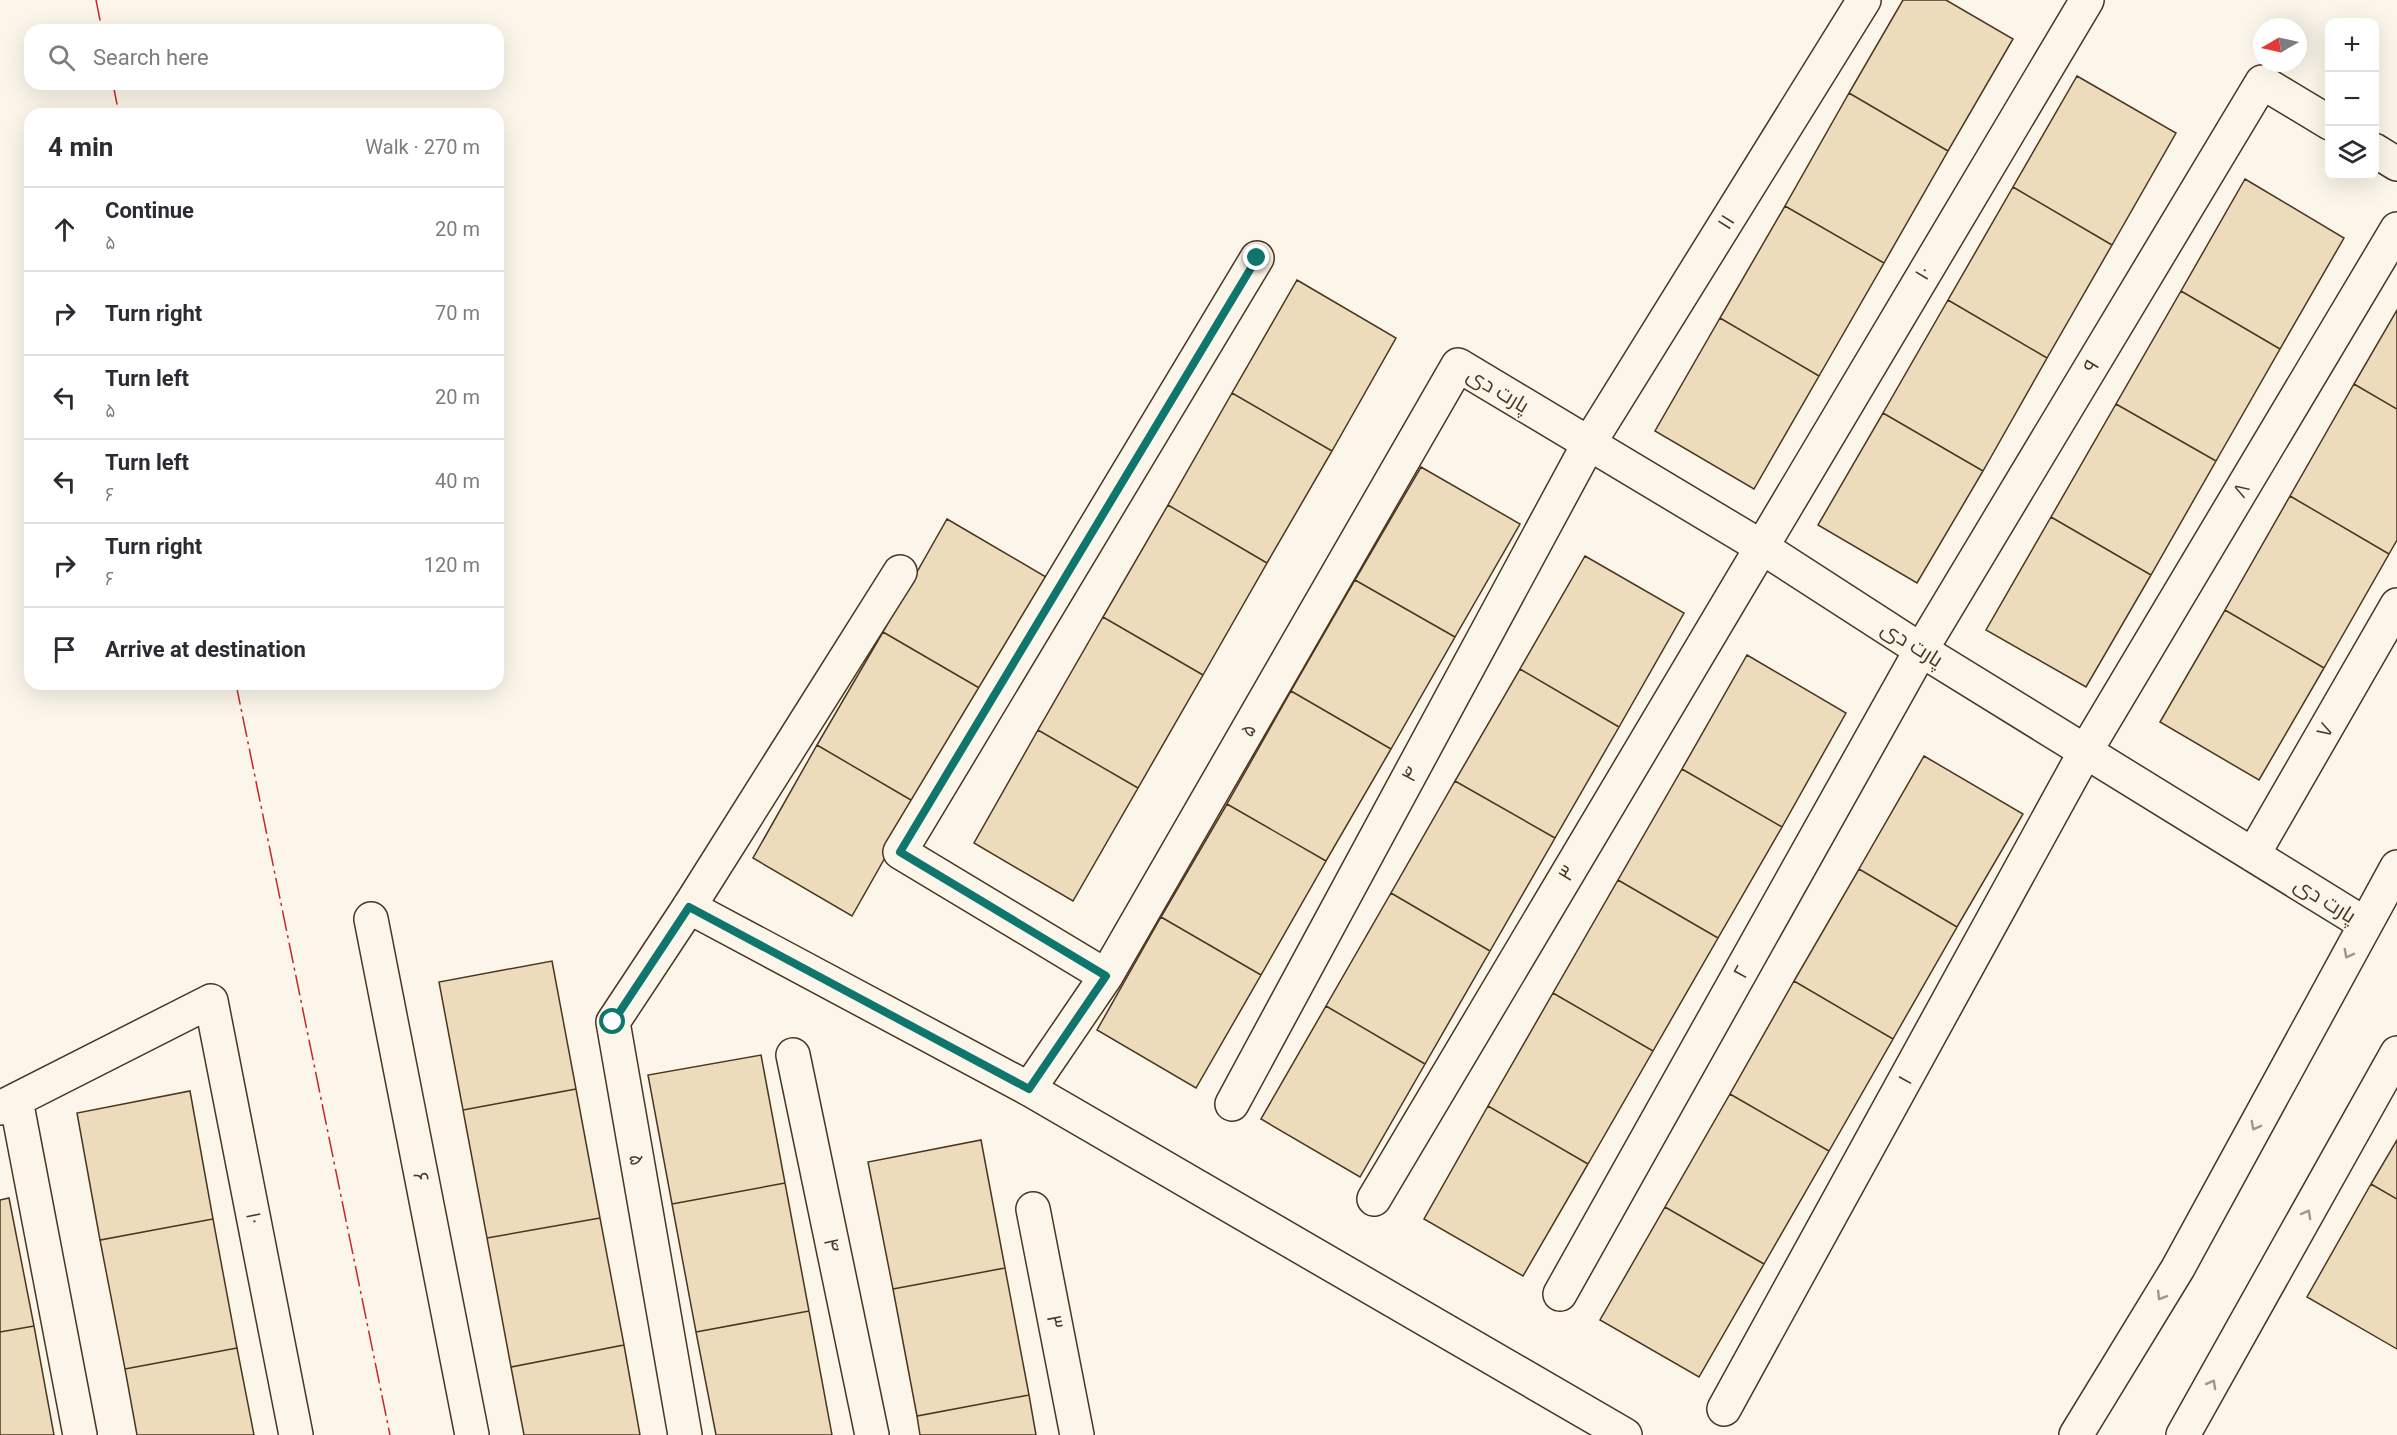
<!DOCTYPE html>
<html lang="en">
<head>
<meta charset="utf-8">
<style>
	:root { --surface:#fff; --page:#f2f2f3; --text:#2b2b33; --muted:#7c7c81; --line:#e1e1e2 }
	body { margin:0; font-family:Roboto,Cairo,sans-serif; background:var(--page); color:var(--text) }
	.controls { position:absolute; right:18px; top:18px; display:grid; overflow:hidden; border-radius:12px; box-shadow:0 6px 24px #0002 }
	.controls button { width:54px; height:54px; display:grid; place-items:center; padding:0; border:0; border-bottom:2px solid var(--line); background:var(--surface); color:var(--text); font:30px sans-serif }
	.compass { position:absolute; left:2253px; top:18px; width:54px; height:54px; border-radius:50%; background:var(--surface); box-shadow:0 6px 24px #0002; rotate:261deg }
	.stop { position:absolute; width:18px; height:18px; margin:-14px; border:4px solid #0f766e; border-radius:50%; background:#fff }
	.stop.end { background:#0f766e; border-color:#fff; box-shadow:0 2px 6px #0008 }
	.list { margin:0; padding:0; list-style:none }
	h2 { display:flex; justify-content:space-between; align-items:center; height:78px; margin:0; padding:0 24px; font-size:26px }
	h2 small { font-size:20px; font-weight:400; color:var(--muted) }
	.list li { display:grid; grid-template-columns:39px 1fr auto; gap:18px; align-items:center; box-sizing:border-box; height:84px; padding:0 24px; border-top:2px solid var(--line) }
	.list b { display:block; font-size:22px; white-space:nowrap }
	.list p { margin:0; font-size:20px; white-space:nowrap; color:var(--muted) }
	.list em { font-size:20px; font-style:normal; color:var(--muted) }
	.icon { flex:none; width:33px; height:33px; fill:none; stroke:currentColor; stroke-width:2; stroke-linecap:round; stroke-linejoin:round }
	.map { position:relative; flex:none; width:2397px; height:1435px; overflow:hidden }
	.search { position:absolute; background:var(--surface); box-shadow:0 6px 24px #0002; left:24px; top:24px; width:480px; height:66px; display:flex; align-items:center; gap:15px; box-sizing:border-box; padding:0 21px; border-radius:18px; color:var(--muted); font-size:22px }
	.panel { position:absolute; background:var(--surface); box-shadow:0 6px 24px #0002; left:24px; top:108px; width:480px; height:582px; border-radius:18px }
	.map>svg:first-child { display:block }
	.building { fill:#ecdcbc; stroke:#4a3520; stroke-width:1.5 }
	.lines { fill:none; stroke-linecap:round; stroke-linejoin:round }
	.street-casing { stroke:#4a3520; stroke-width:36 }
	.secondary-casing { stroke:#4a3520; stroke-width:36 }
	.street { stroke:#fbf6e9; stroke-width:33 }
	.secondary { stroke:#fbf6e9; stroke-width:33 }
	.power { stroke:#c62828; stroke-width:1.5; stroke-dasharray:21 4.5 3 4.5; stroke-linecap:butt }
	.oneway { stroke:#a29684 }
	.route { stroke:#0f766e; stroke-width:8 }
	.labels { text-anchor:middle; stroke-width:4.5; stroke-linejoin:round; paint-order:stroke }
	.street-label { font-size:21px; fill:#4a3520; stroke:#fbf6e9 }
</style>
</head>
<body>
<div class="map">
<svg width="2397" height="1435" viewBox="0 0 2397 1435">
	<rect width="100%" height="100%" fill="#fbf6e9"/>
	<!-- building -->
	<path class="building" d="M1903,0H1946L2013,39L1948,151L1849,93Z
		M2077,76L2176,133L2112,245L2013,187Z
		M1849,93L1948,151L1884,263L1785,206Z
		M2245,179L2344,238L2280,349L2181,291Z
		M2013,187L2112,245L2047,358L1948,300Z
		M1785,206L1884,263L1819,376L1720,318Z
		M1297,280L1396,338L1332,451L1232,393Z
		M2181,291L2280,349L2216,461L2116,404Z
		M1948,300L2047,358L1983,471L1883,413Z
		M2397,310V409L2354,384Z
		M1720,318L1819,376L1754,489L1655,431Z
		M2354,384L2397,409V540L2389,554L2290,496Z
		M1232,393L1332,451L1267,563L1168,505Z
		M2116,404L2216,461L2151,575L2051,517Z
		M1883,413L1983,471L1917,583L1818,525Z
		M1421,467L1520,524L1455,637L1355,580Z
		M2290,496L2389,554L2324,668L2225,610Z
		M1168,505L1267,563L1203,675L1103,617Z
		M2051,517L2151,575L2086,687L1986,630Z
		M947,519L1046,577L981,689L883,632Z
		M1585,556L1684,613L1619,727L1520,669Z
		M1355,580L1455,637L1391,749L1291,691Z
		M2225,610L2324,668L2259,780L2160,722Z
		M1103,617L1203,675L1138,788L1038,730Z
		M883,632L981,689L916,803L817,745Z
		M1747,655L1846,713L1782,827L1682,769Z
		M1520,669L1619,727L1555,838L1455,781Z
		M1291,691L1391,749L1326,861L1227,804Z
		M1038,730L1138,788L1073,901L974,843Z
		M817,745L916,803L852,916L753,858Z
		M1924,756L2023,814L1957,927L1859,869Z
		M1682,769L1782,827L1718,938L1618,880Z
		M1455,781L1555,838L1490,951L1391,893Z
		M1227,804L1326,861L1261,975L1161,917Z
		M1859,869L1957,927L1893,1039L1794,981Z
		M1618,880L1718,938L1653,1051L1553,993Z
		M1391,893L1490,951L1425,1064L1326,1006Z
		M1161,917L1261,975L1196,1088L1097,1030Z
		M552,961L576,1089L463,1110L439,982Z
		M1794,981L1893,1039L1829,1151L1730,1094Z
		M1553,993L1653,1051L1588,1164L1488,1106Z
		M1326,1006L1425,1064L1360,1177L1261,1119Z
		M761,1055L785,1183L672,1204L648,1075Z
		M576,1089L600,1218L487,1238L463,1110Z
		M190,1091L213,1219L100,1240L77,1113Z
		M1730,1094L1829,1151L1764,1264L1665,1207Z
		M1488,1106L1588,1164L1523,1276L1424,1219Z
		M981,1140L1005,1268L893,1289L868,1162Z
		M2397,1140V1199L2371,1184Z
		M785,1183L809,1311L696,1332L672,1204Z
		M2371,1184L2397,1199V1349L2307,1297Z
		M9,1198L34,1326L0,1332V1200Z
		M1665,1207L1764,1264L1699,1377L1600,1320Z
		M600,1218L624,1345L511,1367L487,1238Z
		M213,1219L237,1348L125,1369L100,1240Z
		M1005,1268L1029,1395L917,1416L893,1289Z
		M809,1311L832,1435H716L696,1332Z
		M34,1326L54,1435H0V1332Z
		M624,1345L640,1435H524L511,1367Z
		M237,1348L254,1435H137L125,1369Z
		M1029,1395L1036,1435H920L917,1416Z"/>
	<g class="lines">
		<defs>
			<path id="street" d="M2374,150L2397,164
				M2253,855L2397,605
				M371,919L472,1435
				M1106,976L900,852L1257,258
				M793,1055L872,1435
				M1029,1089L1106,976L1458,365L1760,546L1921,650L2365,924
				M16,1100L80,1435
				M1232,1104L1588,445L1864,0
				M0,1108L211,1001L296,1435
				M1374,1199L2087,0
				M1033,1209L1077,1435
				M1560,1294L1921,650L2262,82L2330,123
				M1724,1409L2085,752L2397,229
				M685,1435L613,1022L689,907L900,572"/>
			<path id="secondary" d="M689,907L1029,1089L1625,1435
				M2076,1435L2178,1268L2397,867
				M2183,1435L2397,1053"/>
		</defs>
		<!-- street casing -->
		<use href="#street" class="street-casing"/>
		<!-- secondary casing -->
		<use href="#secondary" class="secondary-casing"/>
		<!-- street -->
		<use href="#street" class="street"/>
		<!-- secondary -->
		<use href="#secondary" class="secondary"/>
		<!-- power -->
		<path class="power" d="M96,0L102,30
			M113,84L119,114
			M236,684L390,1435"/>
	</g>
	<!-- one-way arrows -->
	<defs><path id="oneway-chevron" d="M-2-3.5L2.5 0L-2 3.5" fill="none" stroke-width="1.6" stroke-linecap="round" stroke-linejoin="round" transform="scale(1.5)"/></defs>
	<g class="oneway">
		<use href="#oneway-chevron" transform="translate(2348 954) rotate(118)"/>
		<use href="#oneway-chevron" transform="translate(2255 1126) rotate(118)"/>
		<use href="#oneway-chevron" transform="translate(2307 1214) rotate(-61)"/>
		<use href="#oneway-chevron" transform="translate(2161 1296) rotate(121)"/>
		<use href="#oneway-chevron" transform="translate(2212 1384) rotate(-61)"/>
	</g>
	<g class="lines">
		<!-- route -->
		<path class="route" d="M613,1022L689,907L1029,1089L1106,976L900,852L1257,258"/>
	</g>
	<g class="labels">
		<!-- street labels -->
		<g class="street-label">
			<text transform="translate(1726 222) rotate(-58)" y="7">۱۱</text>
			<text transform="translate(1923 273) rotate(-59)" y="7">۱۰</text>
			<text transform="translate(2091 366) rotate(-59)" y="7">۹</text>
			<text transform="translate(1498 390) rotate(31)" y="7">پارت دی</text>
			<text transform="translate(2241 490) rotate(-59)" y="7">۸</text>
			<text transform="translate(1912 644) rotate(32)" y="7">پارت دی</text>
			<text transform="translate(1248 730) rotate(-60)" y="7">۵</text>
			<text transform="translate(2325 730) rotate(-60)" y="7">۷</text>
			<text transform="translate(1410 774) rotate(-62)" y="7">۴</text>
			<text transform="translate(1567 873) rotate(-59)" y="7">۳</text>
			<text transform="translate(2325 900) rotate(32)" y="7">پارت دی</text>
			<text transform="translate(1741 972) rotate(-61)" y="7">۲</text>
			<text transform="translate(1905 1080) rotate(-61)" y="7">۱</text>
			<text transform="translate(637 1160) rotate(80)" y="7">۵</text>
			<text transform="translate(421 1177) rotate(79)" y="7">۶</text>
			<text transform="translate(254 1218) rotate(79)" y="7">۱۰</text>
			<text transform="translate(832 1245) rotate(78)" y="7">۴</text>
			<text transform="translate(1055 1322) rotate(79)" y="7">۳</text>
		</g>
	</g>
</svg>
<div class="controls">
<button>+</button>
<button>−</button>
<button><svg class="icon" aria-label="layers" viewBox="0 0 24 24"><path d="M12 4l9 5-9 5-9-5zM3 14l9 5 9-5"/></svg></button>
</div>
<svg class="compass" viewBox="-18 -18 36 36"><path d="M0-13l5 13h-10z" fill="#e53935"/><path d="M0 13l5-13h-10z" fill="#7c7c81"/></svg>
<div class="stop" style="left:613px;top:1022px"></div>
<div class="stop end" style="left:1257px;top:258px"></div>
<div class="search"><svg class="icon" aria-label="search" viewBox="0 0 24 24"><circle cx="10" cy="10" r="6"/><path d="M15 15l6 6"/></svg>Search here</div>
<section class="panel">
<h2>4 min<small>Walk · 270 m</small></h2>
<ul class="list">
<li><svg class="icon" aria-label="ahead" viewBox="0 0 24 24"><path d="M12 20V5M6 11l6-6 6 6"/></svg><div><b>Continue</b><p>۵</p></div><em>20 m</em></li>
<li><svg class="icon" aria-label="right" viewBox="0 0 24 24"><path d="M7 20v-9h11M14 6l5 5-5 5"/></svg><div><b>Turn right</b></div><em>70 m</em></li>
<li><svg class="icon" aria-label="left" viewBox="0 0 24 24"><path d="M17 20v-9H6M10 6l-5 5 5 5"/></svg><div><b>Turn left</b><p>۵</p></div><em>20 m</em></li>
<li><svg class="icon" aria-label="left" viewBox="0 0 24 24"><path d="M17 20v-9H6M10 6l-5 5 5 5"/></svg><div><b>Turn left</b><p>۶</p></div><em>40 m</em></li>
<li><svg class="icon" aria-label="right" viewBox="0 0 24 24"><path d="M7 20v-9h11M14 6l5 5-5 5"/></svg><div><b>Turn right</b><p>۶</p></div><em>120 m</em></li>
<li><svg class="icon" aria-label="arrive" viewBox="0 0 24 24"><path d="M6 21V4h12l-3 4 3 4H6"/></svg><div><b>Arrive at destination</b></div></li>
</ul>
</section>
</div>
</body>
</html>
